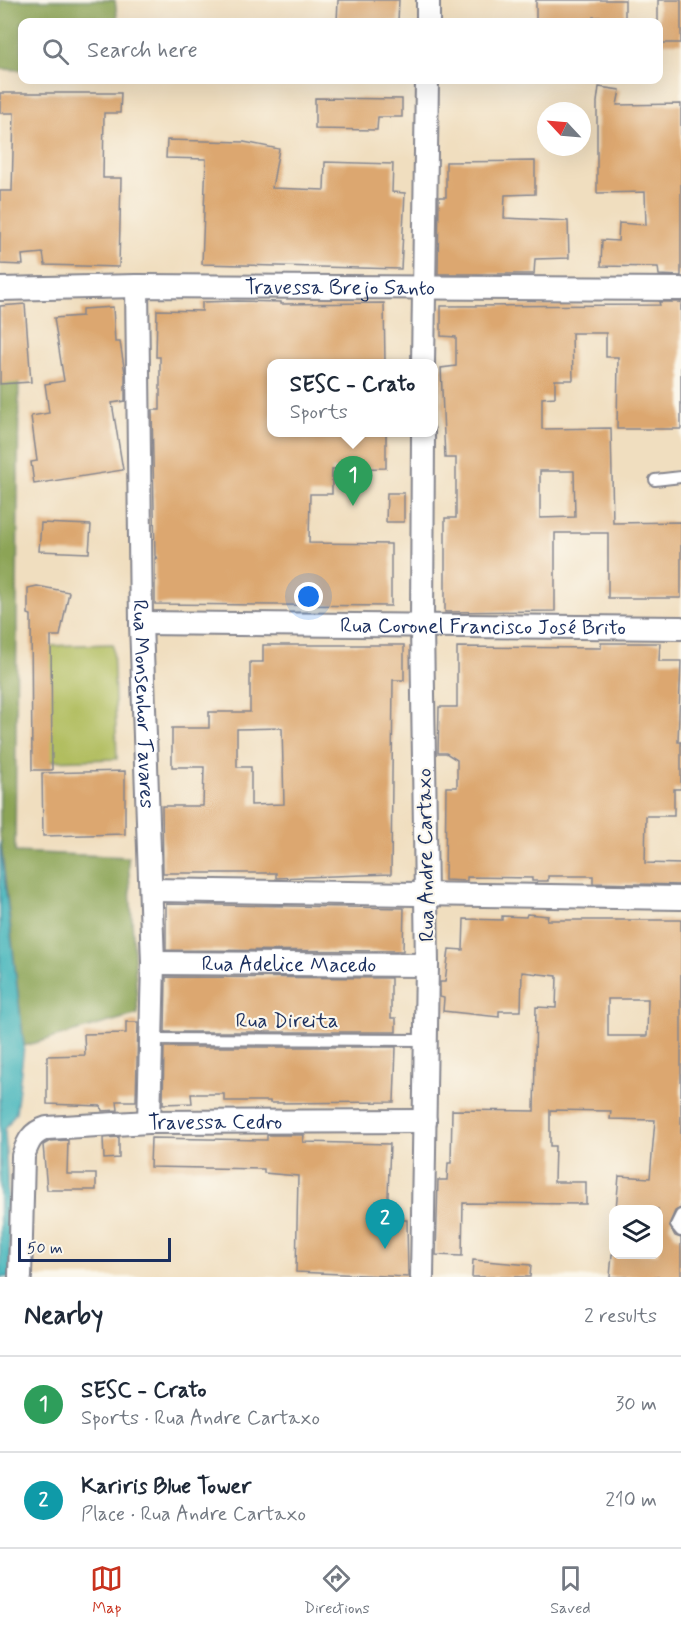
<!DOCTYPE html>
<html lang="en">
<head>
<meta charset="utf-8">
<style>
	:root { --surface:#fff; --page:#f2f2f3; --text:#1f2937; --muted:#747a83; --line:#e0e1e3; --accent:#c8321e }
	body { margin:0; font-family:Mynerve,sans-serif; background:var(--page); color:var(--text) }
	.controls { position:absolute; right:18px; bottom:18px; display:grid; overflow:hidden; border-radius:12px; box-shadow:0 6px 24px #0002 }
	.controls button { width:54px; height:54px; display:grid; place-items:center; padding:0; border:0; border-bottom:2px solid var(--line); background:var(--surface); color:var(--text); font:30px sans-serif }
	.compass { position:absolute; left:537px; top:102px; width:54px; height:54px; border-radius:50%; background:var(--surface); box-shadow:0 6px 24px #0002; rotate:296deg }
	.scale { position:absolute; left:18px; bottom:15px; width:153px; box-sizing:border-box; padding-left:6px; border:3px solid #1b2f5e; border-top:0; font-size:16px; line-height:21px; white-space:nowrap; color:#1b2f5e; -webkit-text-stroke:4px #fbf7ec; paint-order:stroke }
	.you { position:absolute; left:309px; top:597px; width:21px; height:21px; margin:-15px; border:4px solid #fff; border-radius:50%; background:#1a73e8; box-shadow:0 0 0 9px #1a73e833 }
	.badge { display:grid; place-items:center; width:39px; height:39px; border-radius:50%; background:var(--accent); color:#fff; font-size:20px; font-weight:700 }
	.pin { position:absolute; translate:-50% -50px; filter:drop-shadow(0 2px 3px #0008) }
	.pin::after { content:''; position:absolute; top:32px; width:21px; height:18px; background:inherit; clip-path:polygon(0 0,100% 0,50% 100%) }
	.popup { position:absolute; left:267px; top:359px; width:171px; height:78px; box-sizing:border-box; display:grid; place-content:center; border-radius:12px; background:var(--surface); filter:drop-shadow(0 2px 4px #0005); font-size:20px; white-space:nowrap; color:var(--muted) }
	.popup b { font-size:22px; color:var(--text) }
	.popup::after { content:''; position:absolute; left:50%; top:100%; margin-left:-12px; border:12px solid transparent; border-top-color:var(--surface) }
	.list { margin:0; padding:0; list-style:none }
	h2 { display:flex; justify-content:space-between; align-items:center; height:78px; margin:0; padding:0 24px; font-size:26px }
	h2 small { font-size:20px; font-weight:400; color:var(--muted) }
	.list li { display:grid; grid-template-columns:39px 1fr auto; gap:18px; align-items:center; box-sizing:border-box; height:96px; padding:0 24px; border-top:2px solid var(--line) }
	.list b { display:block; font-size:22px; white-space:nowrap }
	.list p { margin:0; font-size:20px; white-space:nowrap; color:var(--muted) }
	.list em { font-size:20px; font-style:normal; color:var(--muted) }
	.icon { flex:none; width:33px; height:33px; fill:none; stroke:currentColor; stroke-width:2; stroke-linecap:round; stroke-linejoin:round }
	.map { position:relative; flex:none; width:681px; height:1277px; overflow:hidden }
	.search { position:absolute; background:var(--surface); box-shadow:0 6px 24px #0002; left:18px; right:18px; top:18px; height:66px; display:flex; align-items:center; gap:15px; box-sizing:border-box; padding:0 21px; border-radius:12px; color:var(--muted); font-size:22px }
	.sheet { height:270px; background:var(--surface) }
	nav { display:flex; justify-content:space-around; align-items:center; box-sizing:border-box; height:84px; border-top:2px solid var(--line); background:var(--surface); font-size:16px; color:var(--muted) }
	nav a { display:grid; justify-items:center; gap:3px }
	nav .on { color:var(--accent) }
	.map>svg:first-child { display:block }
	.green { fill:#b1bd5f; stroke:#66765e; stroke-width:1.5 }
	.forest { fill:#8ca456; stroke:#546a5a; stroke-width:1.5 }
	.water { fill:#45b5bb; stroke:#30728c; stroke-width:1.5 }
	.building { fill:#dca770; fill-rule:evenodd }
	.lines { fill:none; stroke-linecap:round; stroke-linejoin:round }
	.service-casing { stroke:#86868e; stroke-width:14 }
	.minor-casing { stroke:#86868e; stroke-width:26 }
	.service { stroke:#fff; stroke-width:10 }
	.minor { stroke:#fff; stroke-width:22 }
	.labels { text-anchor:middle; stroke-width:4.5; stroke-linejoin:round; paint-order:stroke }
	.street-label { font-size:21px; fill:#1b2f5e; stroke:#fbf7ec }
</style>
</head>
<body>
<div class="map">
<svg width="681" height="1277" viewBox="0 0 681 1277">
	<rect width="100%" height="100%" fill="#fbf7ec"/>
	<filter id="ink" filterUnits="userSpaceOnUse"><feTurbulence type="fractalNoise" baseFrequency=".0167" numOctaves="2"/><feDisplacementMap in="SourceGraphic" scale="12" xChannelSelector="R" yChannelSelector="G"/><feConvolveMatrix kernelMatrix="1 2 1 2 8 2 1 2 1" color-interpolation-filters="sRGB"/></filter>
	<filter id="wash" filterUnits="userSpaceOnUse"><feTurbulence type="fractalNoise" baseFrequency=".008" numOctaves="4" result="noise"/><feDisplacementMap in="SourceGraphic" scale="24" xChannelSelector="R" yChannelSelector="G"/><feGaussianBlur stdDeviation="1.35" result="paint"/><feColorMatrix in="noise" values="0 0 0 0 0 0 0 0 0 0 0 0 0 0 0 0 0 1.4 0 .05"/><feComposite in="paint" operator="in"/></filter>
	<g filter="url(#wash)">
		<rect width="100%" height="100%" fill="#f0debf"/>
		<!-- green -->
		<path class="green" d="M113,644L117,759L48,761L45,646Z"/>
		<!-- forest -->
		<path class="forest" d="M0,0H115L118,22H22V70L0,69Z
			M19,369L15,852L128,857L138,1014L24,1046L0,834V370Z"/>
		<!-- water -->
		<path class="water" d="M0,842L24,1046L16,1112L5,1129L11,1277H0Z"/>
		<g id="blocks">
			<!-- building -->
			<path class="building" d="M338,0H399L398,22H337Z
				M536,0H625V18L593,17V22L536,20Z
				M658,0H681V43H658Z
				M599,87L620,90L617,105L681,104V276L659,275L658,267L601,266L602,240L618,241L619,223L646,225L645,192L597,193V102Z
				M0,93H121L120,113H104L103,178H121L119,267L45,265L43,253L22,255L23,265L0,264V191H12L14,113H0Z
				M315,98L402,99V117H378L377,130L315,129Z
				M167,140L244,142L279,149L272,188L324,190L325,162L393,164L392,192L405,193L401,269L202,264L206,159L166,158Z
				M535,161V194L505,195L504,218L568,221L569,258L535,259L534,274H438L439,197H446V162Z
				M238,301L281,302V304L384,303L385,363H272V432H386V468L332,469V494H310L309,543L391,544V606L155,604V558H157L155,556L152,410H160V357H156L157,310L202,311V302Z
				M659,302H681V429H617L618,357H606V333H572L573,380H555V397L542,398V429L611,428L613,523L681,522V598H608V533H555V611L445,612V518H456V458H445L441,368L456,366V337L441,336V306L660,305ZM540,471H574L575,517L540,518Z
				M25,304L31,382L0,384V306Z
				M113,307L115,342H120L125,373V401L112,403L123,470L34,484L31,462L37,461L31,416L49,413L45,384L64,381L54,318L82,316V309Z
				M387,493H404V522H386Z
				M41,523L91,525L89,553L39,551Z
				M37,586L69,592L60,636H51L52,770H32L31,615L28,614V588Z
				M601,643H660L659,661H681L678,742H681V789H674V816H646L645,863L681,864V885L593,883V876H548V881H532V878L467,877V881L445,880L446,787H457V760L446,753H438L439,707H457V647L601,648Z
				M263,645H404V680H393L391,874L276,878V873H163L162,806H203L204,767H172V728H209V712H250V662H263ZM282,728L284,804L251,805V767H237V729Z
				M125,771V834L43,836L42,773Z
				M166,904L404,908L403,951L166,950Z
				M527,914L548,916L547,920H681V1208L675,1211L669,1225L675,1236L681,1238V1277H610L612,1254H658V1209H616L619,1176L650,1178L655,1120L610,1119L611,1111L550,1110V1146H555L554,1182H586V1204L463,1203L462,1256L436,1255L438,1180H447L448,1163H451L452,1110L534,1111L536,1007L556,1008L557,976L522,972L521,1011H499V1017L443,1011L444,998L440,997V982H445L449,949L463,950L464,919L502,920V916L526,917ZM608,999H648L647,1036H608Z
				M166,977L391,978V1018H396V1032H165Z
				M126,1022H138L136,1101H117L118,1110L102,1111L101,1106L47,1104V1056L85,1055L84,1034L126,1033Z
				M164,1047H396L394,1102L270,1103V1101H224V1094H191L192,1103L163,1104Z
				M267,1135H304L303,1142L390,1144L387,1220H407L408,1277L296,1272L298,1176L264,1173V1169L150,1167L151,1138L267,1140Z
				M119,1137V1158L104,1159L103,1138Z
				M68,1140L67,1174H96V1190H47L43,1145L50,1141Z
				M473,1260L531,1265L530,1277H472Z"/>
		</g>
	</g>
	<g filter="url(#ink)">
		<use href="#blocks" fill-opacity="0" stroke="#86868e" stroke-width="1.5"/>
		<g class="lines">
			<defs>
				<path id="service" d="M655,480L681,477
					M151,1039L424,1040
					M681,1215L676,1225L681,1231"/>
				<g id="minor">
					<path d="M428,22V0"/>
					<path id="s1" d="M137,286L141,623L153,963L149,1122"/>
					<path id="s2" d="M0,289L137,286L681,289"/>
					<path d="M423,364L427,80"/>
					<path id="s3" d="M141,623L681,628"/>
					<path d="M152,890L681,898"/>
					<path id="s4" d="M153,963L427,965"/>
					<path id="s5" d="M20,1277L23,1156C28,1142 31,1133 47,1128L149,1122L425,1121"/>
					<path d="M422,1277L427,965L422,626L423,432"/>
				</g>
			</defs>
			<!-- service casing -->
			<use href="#service" class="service-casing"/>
			<!-- minor casing -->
			<use href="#minor" class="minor-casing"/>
			<!-- service -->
			<use href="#service" class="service"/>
			<!-- minor -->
			<use href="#minor" class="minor"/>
		</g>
	</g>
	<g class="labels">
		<!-- street labels -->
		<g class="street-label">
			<text dy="7" stroke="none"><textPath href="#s2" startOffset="340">Travessa Brejo Santo</textPath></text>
			<text dy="7" stroke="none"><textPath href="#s3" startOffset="342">Rua Coronel Francisco José Brito</textPath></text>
			<text dy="7" stroke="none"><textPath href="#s1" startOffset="418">Rua Monsenhor Tavares</textPath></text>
			<text transform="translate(425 855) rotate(-91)" y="7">Rua Andre Cartaxo</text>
			<text dy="7" stroke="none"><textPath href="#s4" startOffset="136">Rua Adelice Macedo</textPath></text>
			<text x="287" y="1027">Rua Direita</text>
			<text dy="7" stroke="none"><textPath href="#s5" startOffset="328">Travessa Cedro</textPath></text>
		</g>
	</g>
</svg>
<div class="controls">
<button><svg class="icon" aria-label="layers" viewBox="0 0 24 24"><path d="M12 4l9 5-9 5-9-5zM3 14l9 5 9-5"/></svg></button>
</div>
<svg class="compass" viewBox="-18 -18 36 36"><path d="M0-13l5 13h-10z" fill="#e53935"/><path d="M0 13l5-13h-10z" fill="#747a83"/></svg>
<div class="scale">50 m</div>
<div class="you"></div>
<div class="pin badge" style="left:353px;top:506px;background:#2e9e5b">1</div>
<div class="popup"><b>SESC - Crato</b>Sports</div>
<div class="pin badge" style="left:385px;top:1249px;background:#0f9aa8">2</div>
<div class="search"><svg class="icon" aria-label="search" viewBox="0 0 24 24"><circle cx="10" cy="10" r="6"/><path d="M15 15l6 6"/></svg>Search here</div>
</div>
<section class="sheet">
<h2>Nearby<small>2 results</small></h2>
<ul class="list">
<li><span class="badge" style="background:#2e9e5b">1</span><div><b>SESC - Crato</b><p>Sports · Rua Andre Cartaxo</p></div><em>30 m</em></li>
<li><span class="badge" style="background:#0f9aa8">2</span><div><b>Kariris Blue Tower</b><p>Place · Rua Andre Cartaxo</p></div><em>210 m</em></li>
</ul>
</section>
<nav>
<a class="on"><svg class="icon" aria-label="map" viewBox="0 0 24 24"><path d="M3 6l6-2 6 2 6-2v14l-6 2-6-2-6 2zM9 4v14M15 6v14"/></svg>Map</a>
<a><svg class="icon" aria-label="directions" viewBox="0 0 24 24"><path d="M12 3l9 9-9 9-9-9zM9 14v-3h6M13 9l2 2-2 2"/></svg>Directions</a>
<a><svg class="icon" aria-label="saved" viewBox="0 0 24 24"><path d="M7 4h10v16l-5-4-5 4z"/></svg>Saved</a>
</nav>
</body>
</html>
